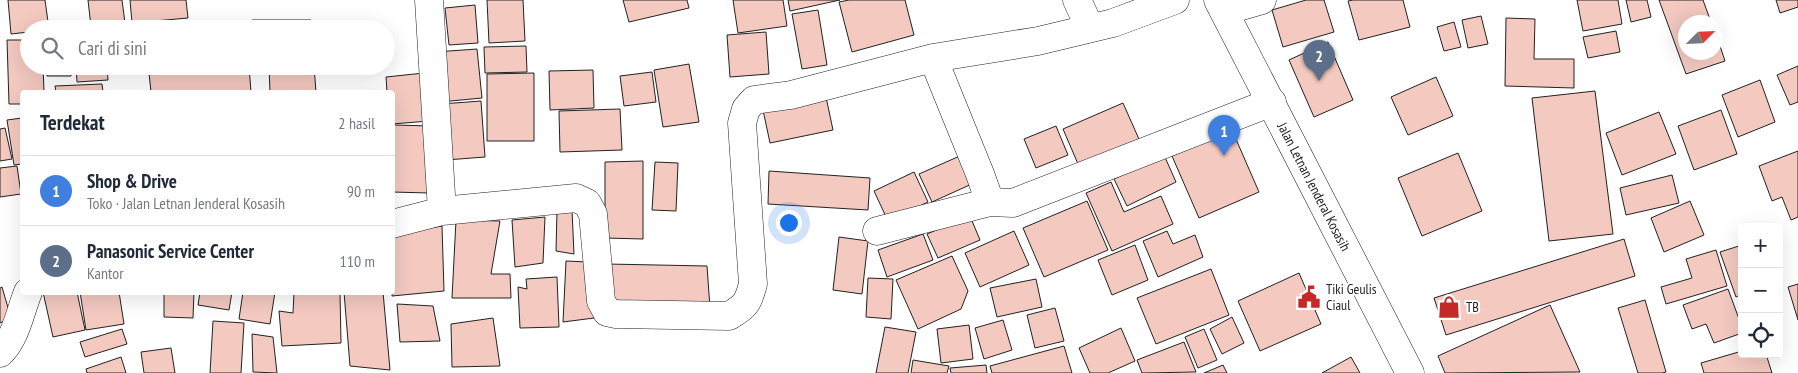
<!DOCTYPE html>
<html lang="id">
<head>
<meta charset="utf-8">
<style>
	:root { --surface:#fff; --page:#f6f6f7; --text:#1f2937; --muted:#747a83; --line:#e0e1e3; --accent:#c62828 }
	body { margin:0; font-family:"PT Sans Narrow",sans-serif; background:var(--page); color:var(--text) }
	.controls { position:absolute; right:15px; bottom:15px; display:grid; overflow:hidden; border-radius:5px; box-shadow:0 5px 20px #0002 }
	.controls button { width:45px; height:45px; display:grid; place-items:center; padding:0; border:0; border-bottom:1px solid var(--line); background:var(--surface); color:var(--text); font:25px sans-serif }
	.compass { position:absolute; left:1678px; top:15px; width:45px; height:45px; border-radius:50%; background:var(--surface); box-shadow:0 5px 20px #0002; rotate:66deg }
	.you { position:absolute; left:788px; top:222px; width:18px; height:18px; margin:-12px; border:4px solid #fff; border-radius:50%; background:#1a73e8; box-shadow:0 0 0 8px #1a73e833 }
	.badge { display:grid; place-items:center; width:32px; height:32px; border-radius:50%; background:var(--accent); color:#fff; font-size:16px; font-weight:700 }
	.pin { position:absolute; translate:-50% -41px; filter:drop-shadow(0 1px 2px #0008) }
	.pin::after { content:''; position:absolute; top:26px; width:18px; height:15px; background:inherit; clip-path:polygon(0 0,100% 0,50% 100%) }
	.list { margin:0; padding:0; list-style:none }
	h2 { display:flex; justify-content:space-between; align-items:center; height:65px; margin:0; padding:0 20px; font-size:21px }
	h2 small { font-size:16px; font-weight:400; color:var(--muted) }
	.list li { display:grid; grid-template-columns:32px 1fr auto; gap:15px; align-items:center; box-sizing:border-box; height:70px; padding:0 20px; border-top:1px solid var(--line) }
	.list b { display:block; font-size:19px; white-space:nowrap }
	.list p { margin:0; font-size:16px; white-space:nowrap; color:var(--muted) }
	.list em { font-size:16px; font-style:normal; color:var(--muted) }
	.icon { flex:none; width:28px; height:28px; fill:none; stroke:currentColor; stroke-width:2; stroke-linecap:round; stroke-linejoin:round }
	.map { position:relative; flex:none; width:1798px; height:373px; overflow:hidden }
	.search { position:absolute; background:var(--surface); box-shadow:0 5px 20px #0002; left:20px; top:20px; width:375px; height:55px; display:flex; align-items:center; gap:12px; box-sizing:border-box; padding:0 18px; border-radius:28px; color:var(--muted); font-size:19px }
	.panel { position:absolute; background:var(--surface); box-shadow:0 5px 20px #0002; left:20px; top:90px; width:375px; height:205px; border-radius:5px }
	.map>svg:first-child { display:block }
	.building { fill:#f3c9c0; stroke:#222 }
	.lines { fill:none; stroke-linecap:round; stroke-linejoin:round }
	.minor-casing { stroke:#222; stroke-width:29 }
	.trunk-casing { stroke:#222; stroke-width:29 }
	.minor { stroke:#fff; stroke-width:28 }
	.trunk { stroke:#fff; stroke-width:28 }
	.labels { text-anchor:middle; stroke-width:4; stroke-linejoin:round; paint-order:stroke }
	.street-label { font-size:14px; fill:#222; stroke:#fff }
	.poi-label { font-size:14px; fill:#222; stroke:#fff; text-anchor:start }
</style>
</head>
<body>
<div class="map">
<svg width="1798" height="373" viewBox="0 0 1798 373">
	<rect width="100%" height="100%" fill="#fff"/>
	<!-- building -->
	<path class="building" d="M8,0H45L49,29H29V32L11,34Z
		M88,0H122L125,23L91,27Z
		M130,0H186L188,18L132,23Z
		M487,0H523L525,41L489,43Z
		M623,0H687L689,8L629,22Z
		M733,0H783L787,26L738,33Z
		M788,0H840L790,11Z
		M849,0H905L914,35L852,52L839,2Z
		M1306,0H1324L1334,32L1283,47L1272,10Z
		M1353,0H1403L1410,27L1359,40L1348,1Z
		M1577,0H1618L1622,24L1583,31Z
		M1626,0H1647L1651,17L1631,22Z
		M1659,0H1703L1711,22H1686V52H1716V34L1725,61L1686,74Z
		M1776,0H1798V7L1780,13Z
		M475,5L478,43L449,45L445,8Z
		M818,10L827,65L802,69L792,14Z
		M1481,16L1488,44L1468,48L1462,20Z
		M1506,18L1535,19L1534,59H1574V88L1505,86Z
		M252,20H311V29H252Z
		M203,21V29H146V23Z
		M1454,22L1461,47L1444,51L1437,27Z
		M140,25V29H108V26Z
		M247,26V29H205V27Z
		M1616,31L1620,52L1588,58L1583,37Z
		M766,32L769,74L730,77L727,35Z
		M7,40H29V66H43L44,92H22V104H9Z
		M1328,42L1353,100L1314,117L1289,60Z
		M526,46L527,72L485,73L484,47Z
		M477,49L482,98L440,102L435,52Z
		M689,64L699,122L663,127L654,70Z
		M47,66H71V76H47Z
		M76,66H107L108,80L77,82Z
		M110,66H142L143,72L111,74Z
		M249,66L251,92H151L149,73Z
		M314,66L316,92H270L269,67Z
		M1798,66V102L1790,105L1777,75Z
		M593,70L594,108L550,110L549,71Z
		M652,72L656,102L624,106L620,76Z
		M424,73L429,121L392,124V92H387L386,77Z
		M534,73V141H487V74Z
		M1436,77L1453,116L1408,135L1391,97Z
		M1760,80L1775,122L1738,137L1722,95Z
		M102,84L103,92H56L55,86Z
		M1595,91L1613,234L1549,241L1532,98Z
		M826,97L833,130L770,143L763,110Z
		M481,101L485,157L446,160L441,104Z
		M1123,103L1142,146L1081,171L1063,129Z
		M620,109L622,150L560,152L559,111Z
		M1721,110L1737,154L1694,170L1678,126Z
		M1659,112L1676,154L1622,175L1606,133Z
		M22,118V164L14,165L7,120Z
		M394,125L432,126L429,193L392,192Z
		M1056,126L1068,155L1036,168L1024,139Z
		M5,128L12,159L0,161V129Z
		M1232,130L1259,192L1199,218L1172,156Z
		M1798,151V217L1791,220L1782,197L1772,201L1759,166Z
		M1458,153L1482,211L1422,236L1398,178Z
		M962,155L974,183L932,202L919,174Z
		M1164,155L1176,182L1127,206L1114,179Z
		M643,161V239L605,238V162Z
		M655,162L678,163L676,211L652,210Z
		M17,166L21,194L0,197V168Z
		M769,171L870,178L868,210L768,204Z
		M914,172L928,202L888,221L874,191Z
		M1672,175L1679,203L1626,215L1620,188Z
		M1111,182L1124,212L1161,196L1173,224L1112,251L1086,193Z
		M1087,201L1108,250L1044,277L1023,228Z
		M1690,201L1704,235L1664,252L1651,218Z
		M557,210H572L574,254L556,251Z
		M970,216L980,240L938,258L927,234Z
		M545,217L543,263L515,267L512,220Z
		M456,220L500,221L491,274H510L511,298H452Z
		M442,226L444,291L392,296L394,234Z
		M1014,231L1029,265L980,287L965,253Z
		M1167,231L1173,244L1195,235L1203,257L1158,277L1143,241Z
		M923,234L933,260L887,277L878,250Z
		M839,237L868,241L862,294L833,290Z
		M1624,239L1635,276L1446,335L1434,298Z
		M1135,245L1148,280L1112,295L1098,260Z
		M1742,245V294L1736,297L1720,252Z
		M1716,250L1727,286L1666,304L1661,287L1692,278L1686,259Z
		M952,256L968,291L961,309L918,329L896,280Z
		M566,261L588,262L594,318L563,322Z
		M607,264L707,266L710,308L615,302Z
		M1211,269L1229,315L1156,344L1137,298Z
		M1299,273L1321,324L1260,351L1238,301Z
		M557,277L559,327L520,328L518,287L527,289L526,279Z
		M868,278L893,279L891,319L866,317Z
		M1036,279L1042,307L997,317L990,288Z
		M1798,284V320L1788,287Z
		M2,287L11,318L0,323V288Z
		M1728,289L1742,327V333L1714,343L1706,324L1692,329L1683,305Z
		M43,292H77L85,330L53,337Z
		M80,292H119L124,324L86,330Z
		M164,292H194L193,318L164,317Z
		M200,292H232L229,310L198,305Z
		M243,292H275L270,324L239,319Z
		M294,292H340L341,343L282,346L279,311L293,313Z
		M344,292H383L390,370L350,366Z
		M1645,300L1666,372L1662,373H1638L1618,308Z
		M397,304L433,306L440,341L400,342Z
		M1550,305L1580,372L1445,373L1438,356Z
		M1055,308L1064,341L1035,348L1027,315Z
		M1232,317L1244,343L1222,354L1210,329Z
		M493,318L500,366L452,367L451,324Z
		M1003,320L1012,350L984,359L975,328Z
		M213,321L244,323L241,373H210Z
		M969,325L973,359L941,363L937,329Z
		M885,327L916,332L908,373H876Z
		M1121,328L1135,361L1108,373H1090L1079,348Z
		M122,329L127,344L85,357L80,342Z
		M1204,329L1217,360L1198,368L1185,337Z
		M252,334L273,337L277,373L253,372Z
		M1184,342L1196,372L1142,373L1137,360Z
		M1064,346L1072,373H992L990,366Z
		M171,348L175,373H144L141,352Z
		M1742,351V354H1766L1772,373H1704L1701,363Z
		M121,357L126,373H87L86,369Z
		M1351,357L1360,373H1322Z
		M913,360L949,366L947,373H911Z
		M986,365L987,373H951L950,368Z
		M1223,365L1227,373H1204Z"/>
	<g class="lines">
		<defs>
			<path id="minor" d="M429,0L442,211
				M1077,0L1090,28
				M1224,11L1262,0
				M933,58L980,174L990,202L1013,203L1272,102
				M392,224L442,211L576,198L587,203L593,214L601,301L607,312L616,314L729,316C746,306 748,303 753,284L742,123L746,109L754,100L791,95L933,58L1038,41L1113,23L1175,0
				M877,231L990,202
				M0,353C16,338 20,312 28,292"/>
			<g id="trunk">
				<path id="s1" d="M1218,0L1410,373"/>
			</g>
		</defs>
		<!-- minor casing -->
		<use href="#minor" class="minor-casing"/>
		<!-- trunk casing -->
		<use href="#trunk" class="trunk-casing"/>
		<!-- minor -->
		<use href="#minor" class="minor"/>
		<!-- trunk -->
		<use href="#trunk" class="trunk"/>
	</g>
	<!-- icons -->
	<defs>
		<symbol id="civic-bare" viewBox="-9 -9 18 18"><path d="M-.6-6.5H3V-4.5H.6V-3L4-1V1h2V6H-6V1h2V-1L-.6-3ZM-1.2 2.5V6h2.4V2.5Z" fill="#c62828" stroke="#fff" stroke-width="2.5" paint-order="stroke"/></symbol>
		<symbol id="shop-bare" viewBox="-9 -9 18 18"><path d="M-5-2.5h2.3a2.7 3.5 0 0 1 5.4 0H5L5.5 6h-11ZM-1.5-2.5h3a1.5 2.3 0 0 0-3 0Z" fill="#c62828" stroke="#fff" stroke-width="2.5" paint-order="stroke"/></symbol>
	</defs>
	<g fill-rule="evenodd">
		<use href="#civic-bare" x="1293" y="281" width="32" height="32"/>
		<use href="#shop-bare" x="1433" y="291" width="32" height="32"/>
	</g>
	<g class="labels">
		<!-- street labels -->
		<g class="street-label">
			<text dy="5" stroke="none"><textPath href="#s1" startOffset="210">Jalan Letnan Jenderal Kosasih</textPath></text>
		</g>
		<!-- poi labels -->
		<g class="poi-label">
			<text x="1326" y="294">Tiki Geulis<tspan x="1326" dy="16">Ciaul</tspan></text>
			<text x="1466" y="312">TB</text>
		</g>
	</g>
</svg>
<div class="controls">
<button>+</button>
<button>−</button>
<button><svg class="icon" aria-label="locate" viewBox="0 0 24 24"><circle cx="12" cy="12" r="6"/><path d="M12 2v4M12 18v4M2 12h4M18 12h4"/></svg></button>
</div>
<svg class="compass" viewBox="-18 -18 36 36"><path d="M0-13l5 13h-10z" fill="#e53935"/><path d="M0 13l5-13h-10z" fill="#747a83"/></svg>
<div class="you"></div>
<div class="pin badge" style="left:1224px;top:156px;background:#3f7fe0">1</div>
<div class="pin badge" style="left:1319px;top:81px;background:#5c6f8a">2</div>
<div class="search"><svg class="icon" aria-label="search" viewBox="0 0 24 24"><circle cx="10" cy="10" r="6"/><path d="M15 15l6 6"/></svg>Cari di sini</div>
<section class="panel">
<h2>Terdekat<small>2 hasil</small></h2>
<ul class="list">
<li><span class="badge" style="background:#3f7fe0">1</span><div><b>Shop &amp; Drive</b><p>Toko · Jalan Letnan Jenderal Kosasih</p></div><em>90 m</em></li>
<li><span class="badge" style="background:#5c6f8a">2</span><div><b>Panasonic Service Center</b><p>Kantor</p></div><em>110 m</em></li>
</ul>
</section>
</div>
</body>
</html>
